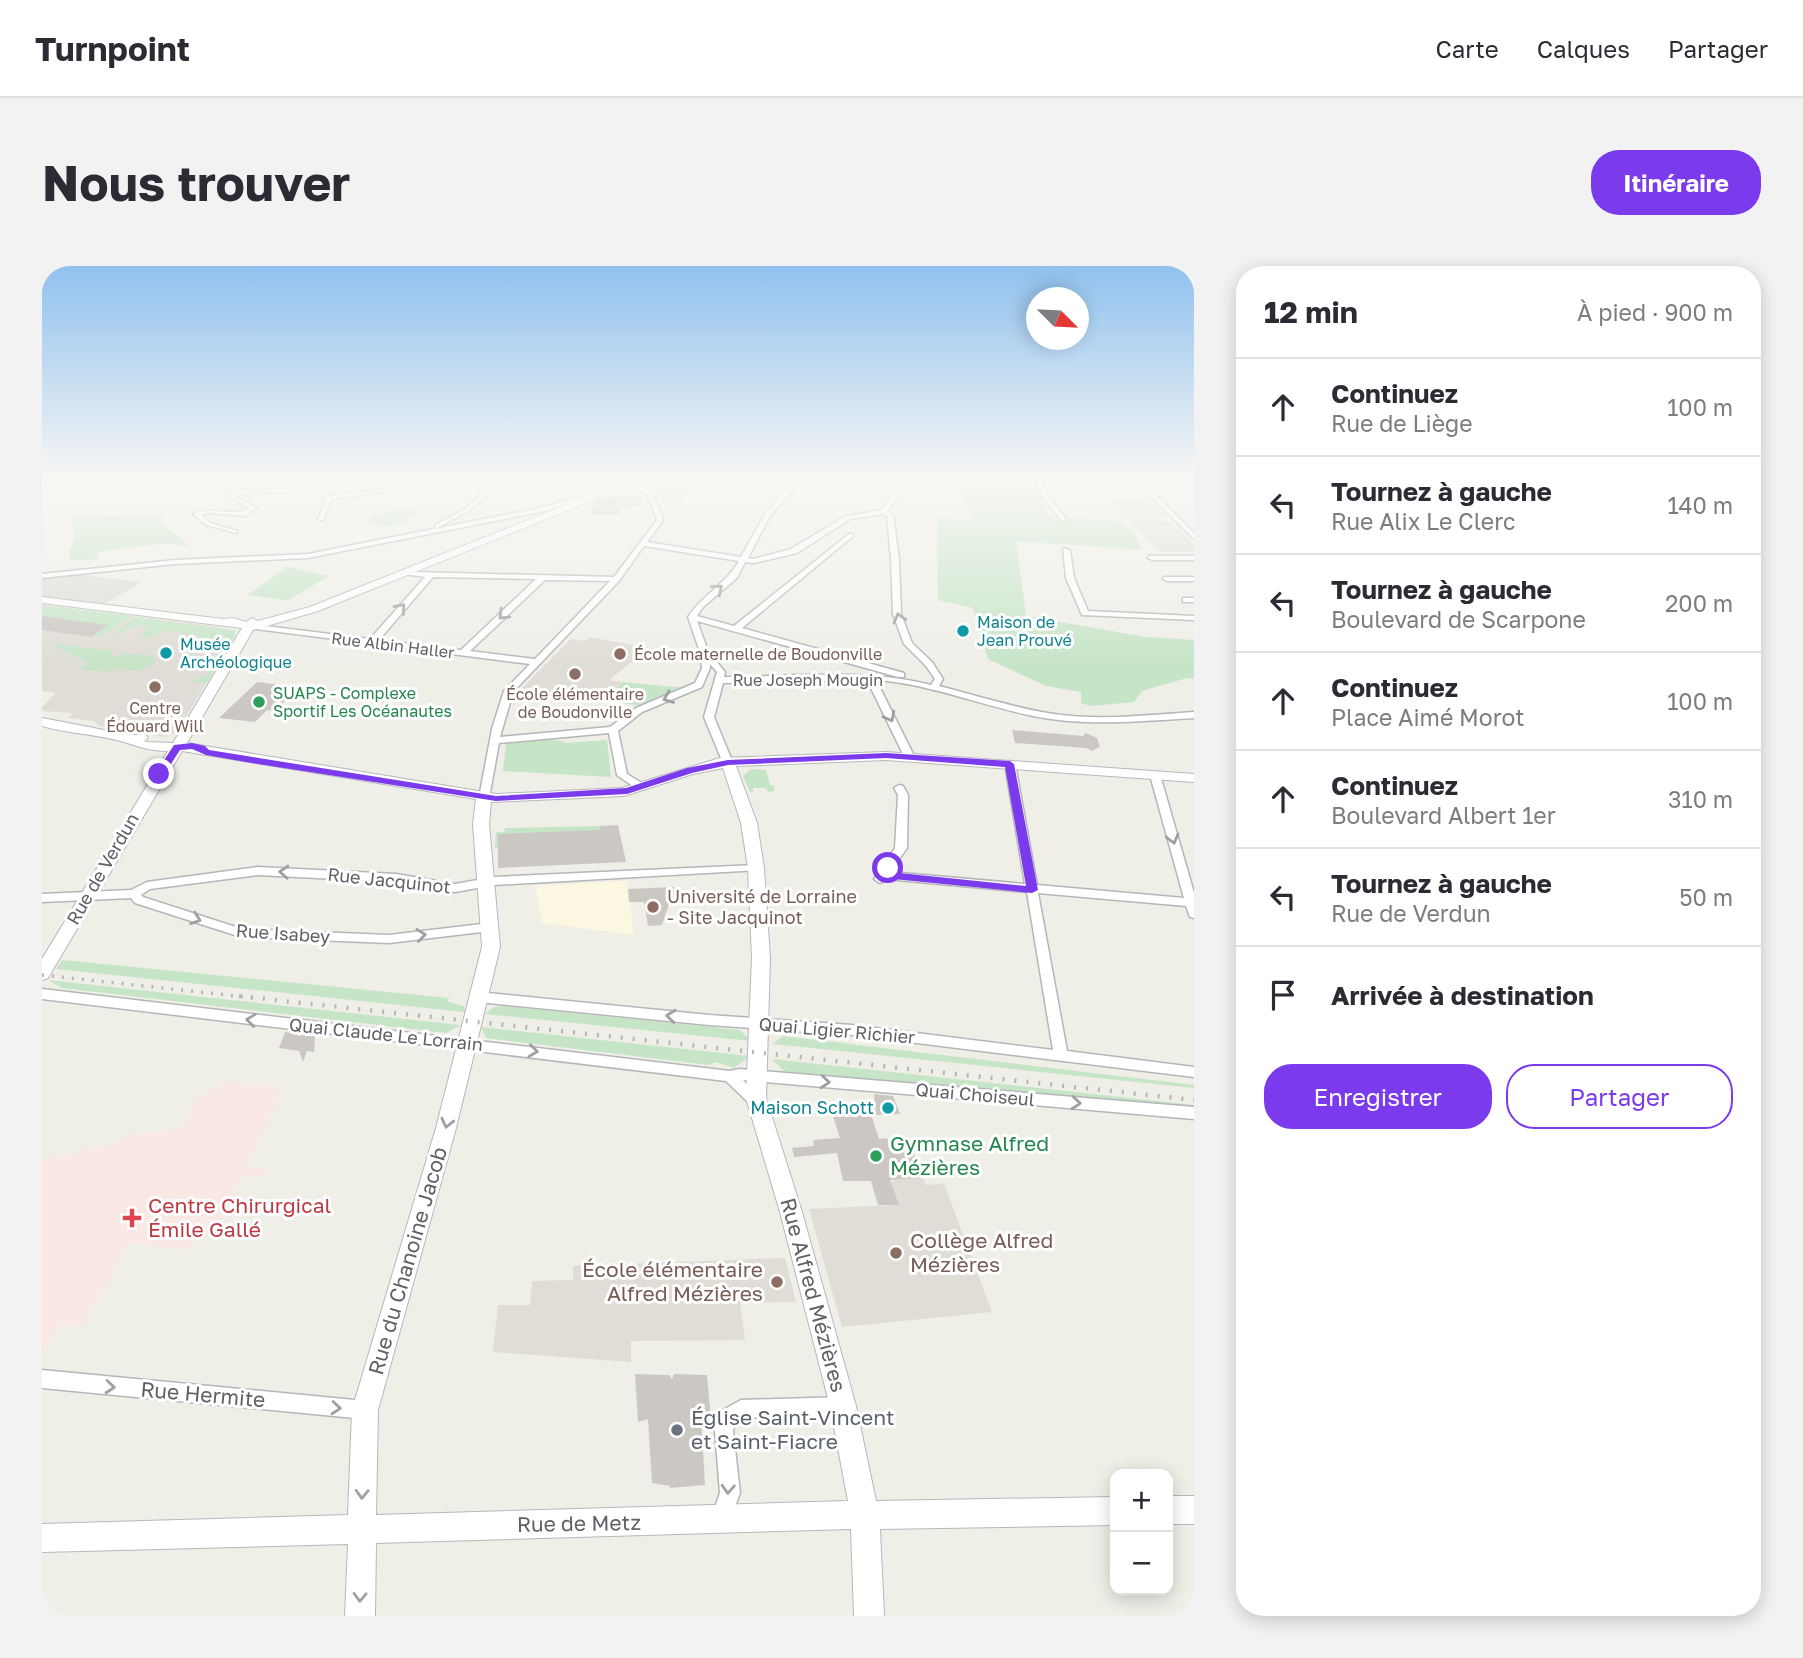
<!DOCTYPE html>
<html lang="fr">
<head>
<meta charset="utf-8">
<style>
	:root { --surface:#fff; --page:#f2f2f3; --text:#2b2b33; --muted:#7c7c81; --line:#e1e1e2; --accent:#7c3aed }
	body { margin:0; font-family:"Golos Text",sans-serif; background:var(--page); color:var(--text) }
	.controls { position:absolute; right:21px; bottom:21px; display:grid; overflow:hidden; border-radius:14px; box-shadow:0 4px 18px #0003 }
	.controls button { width:63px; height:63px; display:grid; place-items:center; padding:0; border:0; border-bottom:2px solid var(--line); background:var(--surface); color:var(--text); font:35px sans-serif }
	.compass { position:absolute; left:984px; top:21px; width:63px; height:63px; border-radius:50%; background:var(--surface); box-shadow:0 4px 18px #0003; rotate:114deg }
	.stop { position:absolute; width:21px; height:21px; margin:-16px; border:5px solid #7c3aed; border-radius:50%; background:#fff }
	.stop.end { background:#7c3aed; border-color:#fff; box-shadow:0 2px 7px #0008 }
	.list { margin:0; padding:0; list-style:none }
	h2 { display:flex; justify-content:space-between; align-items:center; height:91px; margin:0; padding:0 28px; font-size:30px }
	h2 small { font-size:23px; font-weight:400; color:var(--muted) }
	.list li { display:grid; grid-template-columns:46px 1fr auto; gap:21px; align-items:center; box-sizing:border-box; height:98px; padding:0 28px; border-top:2px solid var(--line) }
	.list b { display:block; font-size:26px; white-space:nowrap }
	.list p { margin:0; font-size:23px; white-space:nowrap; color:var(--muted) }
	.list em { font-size:23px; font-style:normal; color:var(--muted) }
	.actions { display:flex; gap:14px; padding:21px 28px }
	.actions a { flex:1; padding:16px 0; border:2px solid var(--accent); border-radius:28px; text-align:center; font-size:24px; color:var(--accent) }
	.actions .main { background:var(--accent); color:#fff }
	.icon { flex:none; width:38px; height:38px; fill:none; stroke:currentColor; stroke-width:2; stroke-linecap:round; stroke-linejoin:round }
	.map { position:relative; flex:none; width:1152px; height:1350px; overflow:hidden; border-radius:28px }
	header { display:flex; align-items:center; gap:42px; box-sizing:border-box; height:98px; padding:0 35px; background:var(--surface); border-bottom:2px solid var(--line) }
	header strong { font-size:33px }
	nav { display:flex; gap:38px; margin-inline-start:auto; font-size:24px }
	.intro { display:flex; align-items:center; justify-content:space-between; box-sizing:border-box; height:168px; padding:0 42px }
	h1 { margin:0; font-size:49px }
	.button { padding:18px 32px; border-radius:28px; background:var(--accent); color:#fff; font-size:24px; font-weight:700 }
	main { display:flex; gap:42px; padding:0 42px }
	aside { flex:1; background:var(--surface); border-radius:28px; box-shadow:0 4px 18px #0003 }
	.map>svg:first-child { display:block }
	.commercial { fill:#fcf7e0 }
	.education { fill:#dfddd5 }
	.medical { fill:#fae8e5 }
	.green { fill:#c6e5c7 }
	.building { fill:#cbc8c4 }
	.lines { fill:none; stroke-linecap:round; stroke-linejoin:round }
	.street-casing { stroke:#b4b6ba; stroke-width:3 }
	.secondary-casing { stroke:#b5b8bd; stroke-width:2 }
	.street { fill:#fff; fill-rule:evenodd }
	.secondary { fill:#fff; fill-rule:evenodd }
	.rail-far1 { stroke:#b5b5b6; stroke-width:3.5; stroke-dasharray:2 8; stroke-linecap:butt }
	.rail { stroke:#b5b5b6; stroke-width:4.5; stroke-dasharray:2 10; stroke-linecap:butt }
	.oneway { stroke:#9ea0a3 }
	.route { fill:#7c3aed }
	.culture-dot { fill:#0f9aa8; stroke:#fff; stroke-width:2.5 }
	.education-dot { fill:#8d6e63; stroke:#fff; stroke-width:2.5 }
	.leisure-dot { fill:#2e9e5b; stroke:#fff; stroke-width:2.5 }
	.health-dot { fill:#e0444e; stroke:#fff; stroke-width:2.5 }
	.worship-dot { fill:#6b7280; stroke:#fff; stroke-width:2.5 }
	.labels { text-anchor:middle; stroke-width:6; stroke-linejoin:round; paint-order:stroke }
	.far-culture-label { font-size:16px; fill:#0d838f; stroke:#fff; text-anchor:start }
	.far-street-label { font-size:16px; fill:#5e6166; stroke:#fff }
	.far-education-label { font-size:16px; fill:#785e54; stroke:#fff }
	.far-leisure-label { font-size:16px; fill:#27864d; stroke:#fff; text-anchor:start }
	.street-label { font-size:18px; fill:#5e6166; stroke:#fff }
	.education-label { font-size:18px; fill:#785e54; stroke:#fff; text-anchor:start }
	.culture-label { font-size:18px; fill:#0d838f; stroke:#fff; text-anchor:end }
	.near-leisure-label { font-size:21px; fill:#27864d; stroke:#fff; text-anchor:start }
	.near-health-label { font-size:21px; fill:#be3a42; stroke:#fff; text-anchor:start }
	.near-education-label { font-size:21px; fill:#785e54; stroke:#fff; text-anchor:start }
	.near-street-label { font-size:21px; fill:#5e6166; stroke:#fff }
	.near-worship-label { font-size:21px; fill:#5b616d; stroke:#fff; text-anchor:start }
</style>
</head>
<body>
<header>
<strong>Turnpoint</strong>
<nav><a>Carte</a><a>Calques</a><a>Partager</a></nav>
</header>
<div class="intro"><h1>Nous trouver</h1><a class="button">Itinéraire</a></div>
<main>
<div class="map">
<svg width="1152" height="1350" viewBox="0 0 1152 1350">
	<rect width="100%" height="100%" fill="#efeee7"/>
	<!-- commercial -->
	<path class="commercial" d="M585,615L592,669L500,657L493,620Z"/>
	<!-- education -->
	<path class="education" d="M605,219L642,222H648L635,240L621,238L616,227Z
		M1068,235H1108L1126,252H1084Z
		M1087,254L1128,255L1152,278V286H1117Z
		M30,308L99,316L63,338L0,330V312Z
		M0,339L171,360L194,365L192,368H194L134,467L122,471L57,460L53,455L27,452L31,447L0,445V441L14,427L0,425Z
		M548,371L607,382L567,414L580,416L574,424H568L567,435L480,422L529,373L543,375Z
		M881,912L884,919L902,918L950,1046L800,1061L767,943L856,939L849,916L853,914Z
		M743,992L754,1036L698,1037L703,1074L589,1075V1096L451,1086L456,1039H488L490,1015L531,1014V1000Z"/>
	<!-- medical -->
	<path class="medical" d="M184,815L241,821L204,901L228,904L225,911L201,908L177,956L160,957L146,984L86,977L40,1060L17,1058L0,1089V895L61,880L92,868L140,863L153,835Z"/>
	<!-- green -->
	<path class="green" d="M181,213H259L260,221L182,224Z
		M914,213H988L1007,251L1080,255L1093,268L1100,284L974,275L984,350L1104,371L1152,374V413L1145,412L1100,425L1092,436L1049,440L1039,437V426L1004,420L946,393L931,342L896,334L895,252L929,254Z
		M376,243L381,248L366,250L369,255C352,260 343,264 327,255C338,239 358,246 376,243Z
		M119,248L122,259L150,282L127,277L57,285L55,293L28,294L27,285L34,270L27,252Z
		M245,301L287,310L246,334L206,329Z
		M0,339L89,350L61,370L52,369L64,359L0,350Z
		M93,351L194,365L192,368H194L165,417L151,415L165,409L173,397L138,399L149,389L171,392L181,383L146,378L157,369L120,364L109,372L97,370L107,361L94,359L69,371Z
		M13,378L70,385V389L56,405L39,403L45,396L10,379Z
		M81,387L110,390L114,396L98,405L73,402L67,406L60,405L65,394Z
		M580,416L643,422L601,440L567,435L568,424H574Z
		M499,473L522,475L523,477L565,474L569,511L461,505L464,477Z
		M708,503L724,504L728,519L732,520L733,525L726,526L724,522H711V526H708L701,510Z
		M557,560L558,564L453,582L454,566H462L463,562Z
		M20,694L407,732L406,736L422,740L423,746L14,703Z
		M6,714L419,759L404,767L20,722Z
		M461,740L698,764L709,775L443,748L452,741Z
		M439,761L708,790L692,802L674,796L667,799L444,772Z
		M741,770L1152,819V822L731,778Z
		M730,793L1152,839V844L745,808Z"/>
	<!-- building -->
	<path class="building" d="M598,230L601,240L577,241L579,248L550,249L549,241L553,239L549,237L552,236L563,231Z
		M0,350L66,359L49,371L0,364Z
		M215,416L256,421L233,445L225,444L213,456L177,452Z
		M970,464L1041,470L1044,467L1055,472L1058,481L1050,485L1045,482L973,477Z
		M576,559L584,596L456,602V568L558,564L557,560Z
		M633,621V634L628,635L620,659L606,660L602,636H587L586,623Z
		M243,766L273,770L272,786L265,785L261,796L257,785L237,782Z
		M832,828L851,830L858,848L834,849Z
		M827,842L837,873L845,872L850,886L871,885L881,912L848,914L857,939H836L829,915H801L795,887L752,891L750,882L772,880L771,874L798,872L789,844Z
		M593,1108L627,1109L630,1113L632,1108L665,1109L669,1154L659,1153L663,1219L628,1222V1220L610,1217L606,1153L596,1156Z"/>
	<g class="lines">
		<defs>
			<path id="street" d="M289,213H298L273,225L198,228L194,231L215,242L203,250L166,247L159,249L168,257L195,265V267L164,259L151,248C170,239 191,252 207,242L187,231L194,225L272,221Z
				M398,213H407L413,216L463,213L427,245L395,262L393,261V259L423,243L449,219L412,220L405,217L290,233L281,254L276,253L285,230L399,215Z
				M583,213C607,213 615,235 621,254L605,276L699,291L723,248L753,213H760L728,250L706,292L712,293L749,283L804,250L840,244L854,221L862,213H869L859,223L846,245L851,249L857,293L859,348L870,377L890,396L901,413L897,420C936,430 973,442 1012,448C1059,455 1106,449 1152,446V452C1098,455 1044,461 991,450C938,439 888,418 834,414L872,490L867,493L862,490L825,414L681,417L672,451L691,497L686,500L681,497L662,451L675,406L668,398V402L660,421L600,446L576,465L585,508L603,519V523H595L575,509L567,467L457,477L447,532L442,535L437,532L450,463L462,425L488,398L207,362L203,360L207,358L328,373L383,311L362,308V304L373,306L572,311L615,254L606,229ZM841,248L845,250L849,293L851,348L862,378L884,400L893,413L889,419C821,402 752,411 682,411L683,406L666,385L655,355L856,411H862V407L700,362L811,270V268H807L692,360L655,350L661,341L695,312L703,296L712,297L755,287L808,253ZM602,280L697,295C684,318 660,329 646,351L658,386L660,402L653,417L594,442L568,461L458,471L471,426L577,315ZM391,311L494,313L419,384L337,374ZM503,314L568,315L493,393L428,385Z
				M994,213H1000L1005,228L1024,253L1023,254H1019L999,228Z
				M1091,213H1098L1152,267V273Z
				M1142,213H1149L1152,216V222Z
				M530,232L546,235L543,237L530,236L503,245L266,292L133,298L0,312V308L133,294L266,288L502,241Z
				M1021,282L1028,284L1032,312L1046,345L1152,350V354L1040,349L1024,312Z
				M1107,290H1152V294H1110L1106,292Z
				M1122,311H1152V315H1125L1121,313Z
				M1141,332H1152V336H1141Z
				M968,495L973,498L995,619L1142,632L1108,509L1113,506L1118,509L1152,627V652L1148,651L1144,640L996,627L1025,785L1152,801V811L810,769L667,759L436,736L431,734L430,731L431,728L436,726L667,749L810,759L1011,784L985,626L844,613L838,617L832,613L853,582L856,529L852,522L857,519L861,520L866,529L865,582L848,606L983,618L963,498Z
				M714,599L720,602L718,604L452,619L413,626L354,616L216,609L108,623L99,629L101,631L200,663L347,669L448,657L454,661L448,665L347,677L199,671L93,637L89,632L0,636V628L89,624L105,616L216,601L354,608L413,618L452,611Z
				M0,723L688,805L697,803L1152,841V853L701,814L722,836L720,840L715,842L710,840L684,815L0,733Z
				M0,1104L323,1135L329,1138L332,1144L329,1150L323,1153L0,1122Z
				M801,1131L807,1134L810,1140L807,1146L801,1149L701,1152L694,1156L691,1165L698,1227L685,1262L678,1265L671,1262L668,1255L678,1227L673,1165L681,1144L699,1134Z"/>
			<path id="secondary" d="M578,213H590L542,238L276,345L211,364L145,477L454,528L580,522L678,492L844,486L1152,508V516L844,494L694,500L715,557L722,602L728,692L724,832L760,946L814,1140L834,1235L1073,1231V1259L838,1263L842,1350H812L809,1263L334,1277L333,1350H303L306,1278L0,1286V1258L306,1249L310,1144L394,862L440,681L431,558L434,533L140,485L6,712L0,714V693L126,485C109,485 98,481 82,476C56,468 27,468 0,460V452L88,469H104L106,472L102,475L105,476L131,477L200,362L0,337V331L181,353L191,352L204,356L210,352L216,355L268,341L536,234ZM681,502L699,557L706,602L710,692L704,832L738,946L788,1140L806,1235L334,1249L336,1144L414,862L458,681L447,558L449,536L582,530L651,508Z
				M1126,1230H1152V1258H1126Z"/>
		</defs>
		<!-- street casing -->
		<use href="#street" class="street-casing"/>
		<!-- secondary casing -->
		<use href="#secondary" class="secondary-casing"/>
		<!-- street -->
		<use href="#street" class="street"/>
		<!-- secondary -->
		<use href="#secondary" class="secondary"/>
		<!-- rail-far1 -->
		<path class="rail-far1" d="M0,709L213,732"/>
		<!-- rail -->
		<path class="rail" d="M197,730L1152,834"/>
	</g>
	<!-- one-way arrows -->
	<defs><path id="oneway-chevron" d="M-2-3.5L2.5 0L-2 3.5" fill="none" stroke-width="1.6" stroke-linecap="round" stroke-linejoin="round" transform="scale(1.75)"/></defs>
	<g class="oneway">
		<use href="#oneway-chevron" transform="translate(676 323) rotate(-40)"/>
		<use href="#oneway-chevron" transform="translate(359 342) rotate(-49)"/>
		<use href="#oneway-chevron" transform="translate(461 349) rotate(136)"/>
		<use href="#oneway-chevron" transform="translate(857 352) rotate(-106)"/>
		<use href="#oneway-chevron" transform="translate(626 432) rotate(158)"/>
		<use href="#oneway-chevron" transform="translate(848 451) rotate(62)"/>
		<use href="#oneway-chevron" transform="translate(1131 573) rotate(75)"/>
		<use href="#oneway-chevron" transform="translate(242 606) rotate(-177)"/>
		<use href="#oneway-chevron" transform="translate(154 653) rotate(19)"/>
		<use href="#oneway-chevron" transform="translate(379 669) rotate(-7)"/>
		<use href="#oneway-chevron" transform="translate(629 750) rotate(-174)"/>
		<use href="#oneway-chevron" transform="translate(209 754) rotate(-173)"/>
		<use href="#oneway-chevron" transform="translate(491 785) rotate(7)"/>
		<use href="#oneway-chevron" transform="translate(783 816) rotate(5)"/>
		<use href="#oneway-chevron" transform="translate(1034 837) rotate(5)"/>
		<use href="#oneway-chevron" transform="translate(405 857) rotate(103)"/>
		<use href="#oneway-chevron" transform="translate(68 1121) rotate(5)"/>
		<use href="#oneway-chevron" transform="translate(294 1142) rotate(5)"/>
		<use href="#oneway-chevron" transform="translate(686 1223) rotate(93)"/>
		<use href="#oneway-chevron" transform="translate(320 1228) rotate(92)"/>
		<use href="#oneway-chevron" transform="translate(318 1331) rotate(92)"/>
	</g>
	<!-- sky -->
	<linearGradient id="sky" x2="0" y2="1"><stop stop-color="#90c1ef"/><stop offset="0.53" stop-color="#f8f7f4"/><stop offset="1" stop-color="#f8f7f4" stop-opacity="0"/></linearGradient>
	<rect width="1152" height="402" fill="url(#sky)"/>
	<!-- route -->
	<path class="route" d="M150,477L163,480L167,484L454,530L584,522L645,502L686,494L844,487L968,495L972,498L996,624L990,627L841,612L836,609L846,599L851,602L848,606L984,620L963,501L844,492L686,499L650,507L585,528L454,535L216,498L164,489L150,483L138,484L121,510H114L113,508L132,479Z"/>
	<!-- markers -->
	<g class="culture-dot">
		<circle cx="921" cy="365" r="7"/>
		<circle cx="124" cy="387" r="7"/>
		<circle cx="846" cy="842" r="7"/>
	</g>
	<g class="education-dot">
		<circle cx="578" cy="388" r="7"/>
		<circle cx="533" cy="408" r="7"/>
		<circle cx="113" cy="421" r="7"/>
		<circle cx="611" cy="641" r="7"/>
		<circle cx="854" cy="987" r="7"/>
		<circle cx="735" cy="1016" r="7"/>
	</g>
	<g class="leisure-dot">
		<circle cx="217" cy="436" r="7"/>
		<circle cx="834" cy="890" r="7"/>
	</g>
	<path class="health-dot" d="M86.5 941.5h7v7h7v7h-7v7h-7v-7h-7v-7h7z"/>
	<circle class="worship-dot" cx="635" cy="1164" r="7"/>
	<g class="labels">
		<!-- far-culture labels -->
		<g class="far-culture-label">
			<text x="935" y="362">Maison de<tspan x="935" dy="18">Jean Prouvé</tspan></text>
			<text x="138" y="384">Musée<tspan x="138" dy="18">Archéologique</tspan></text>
		</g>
		<!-- far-street labels -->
		<g class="far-street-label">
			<text transform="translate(351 379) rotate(7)" y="6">Rue Albin Haller</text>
			<text x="766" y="420">Rue Joseph Mougin</text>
		</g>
		<!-- far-education labels -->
		<g class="far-education-label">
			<text x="592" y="394" text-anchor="start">École maternelle de Boudonville</text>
			<text x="533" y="434">École élémentaire<tspan x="533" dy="18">de Boudonville</tspan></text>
			<text x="113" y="448">Centre<tspan x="113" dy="18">Édouard Will</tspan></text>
		</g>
		<!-- far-leisure labels -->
		<g class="far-leisure-label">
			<text x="231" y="433">SUAPS - Complexe<tspan x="231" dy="18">Sportif Les Océanautes</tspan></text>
		</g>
		<!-- street labels -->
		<g class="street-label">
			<text transform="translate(61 603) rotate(-60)" y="6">Rue de Verdun</text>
			<text transform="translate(347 615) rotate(6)" y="6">Rue Jacquinot</text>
			<text transform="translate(241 668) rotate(4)" y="6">Rue Isabey</text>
			<text transform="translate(795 765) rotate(5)" y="6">Quai Ligier Richier</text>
			<text transform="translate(344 769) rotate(6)" y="6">Quai Claude Le Lorrain</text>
			<text transform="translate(933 829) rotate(5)" y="6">Quai Choiseul</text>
		</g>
		<!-- education labels -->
		<g class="education-label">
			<text x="625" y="637">Université de Lorraine<tspan x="625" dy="21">- Site Jacquinot</tspan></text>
		</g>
		<!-- culture labels -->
		<g class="culture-label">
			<text x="832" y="848">Maison Schott</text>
		</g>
		<!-- near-leisure labels -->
		<g class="near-leisure-label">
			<text x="848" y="885">Gymnase Alfred<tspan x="848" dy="24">Mézières</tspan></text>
		</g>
		<!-- near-health labels -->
		<g class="near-health-label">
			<text x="106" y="947">Centre Chirurgical<tspan x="106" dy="24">Émile Gallé</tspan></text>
		</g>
		<!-- near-education labels -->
		<g class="near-education-label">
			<text x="868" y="982">Collège Alfred<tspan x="868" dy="24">Mézières</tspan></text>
			<text x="721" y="1011" text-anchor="end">École élémentaire<tspan x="721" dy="24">Alfred Mézières</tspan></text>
		</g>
		<!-- near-street labels -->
		<g class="near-street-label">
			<text transform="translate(366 995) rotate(-74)" y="7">Rue du Chanoine Jacob</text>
			<text transform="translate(771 1029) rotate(75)" y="7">Rue Alfred Mézières</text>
			<text transform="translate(161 1129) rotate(5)" y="7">Rue Hermite</text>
			<text transform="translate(537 1258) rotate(-1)" y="7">Rue de Metz</text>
		</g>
		<!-- near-worship labels -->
		<g class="near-worship-label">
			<text x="649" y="1159">Église Saint-Vincent<tspan x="649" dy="24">et Saint-Fiacre</tspan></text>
		</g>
	</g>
</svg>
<div class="controls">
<button>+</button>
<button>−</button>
</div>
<svg class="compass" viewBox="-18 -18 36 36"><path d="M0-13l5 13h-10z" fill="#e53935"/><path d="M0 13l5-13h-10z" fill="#7c7c81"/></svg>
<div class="stop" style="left:846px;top:602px"></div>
<div class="stop end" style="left:117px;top:508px"></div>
</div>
<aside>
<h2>12 min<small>À pied · 900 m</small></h2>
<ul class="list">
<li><svg class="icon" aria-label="ahead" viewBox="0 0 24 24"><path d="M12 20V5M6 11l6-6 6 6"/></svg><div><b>Continuez</b><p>Rue de Liège</p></div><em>100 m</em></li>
<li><svg class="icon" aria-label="left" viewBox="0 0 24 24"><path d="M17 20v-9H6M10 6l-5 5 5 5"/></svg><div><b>Tournez à gauche</b><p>Rue Alix Le Clerc</p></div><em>140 m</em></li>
<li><svg class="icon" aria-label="left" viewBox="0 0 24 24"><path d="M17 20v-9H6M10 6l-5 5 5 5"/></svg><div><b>Tournez à gauche</b><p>Boulevard de Scarpone</p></div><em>200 m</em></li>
<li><svg class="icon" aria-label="ahead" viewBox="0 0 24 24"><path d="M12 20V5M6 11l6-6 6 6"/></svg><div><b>Continuez</b><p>Place Aimé Morot</p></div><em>100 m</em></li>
<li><svg class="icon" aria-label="ahead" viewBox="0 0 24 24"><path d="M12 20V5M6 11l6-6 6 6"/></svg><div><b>Continuez</b><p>Boulevard Albert 1er</p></div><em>310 m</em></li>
<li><svg class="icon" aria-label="left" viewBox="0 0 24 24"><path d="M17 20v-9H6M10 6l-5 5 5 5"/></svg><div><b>Tournez à gauche</b><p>Rue de Verdun</p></div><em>50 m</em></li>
<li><svg class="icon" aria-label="arrive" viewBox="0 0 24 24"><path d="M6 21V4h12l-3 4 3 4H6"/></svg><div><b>Arrivée à destination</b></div></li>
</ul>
<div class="actions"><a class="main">Enregistrer</a><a>Partager</a></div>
</aside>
</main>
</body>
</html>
